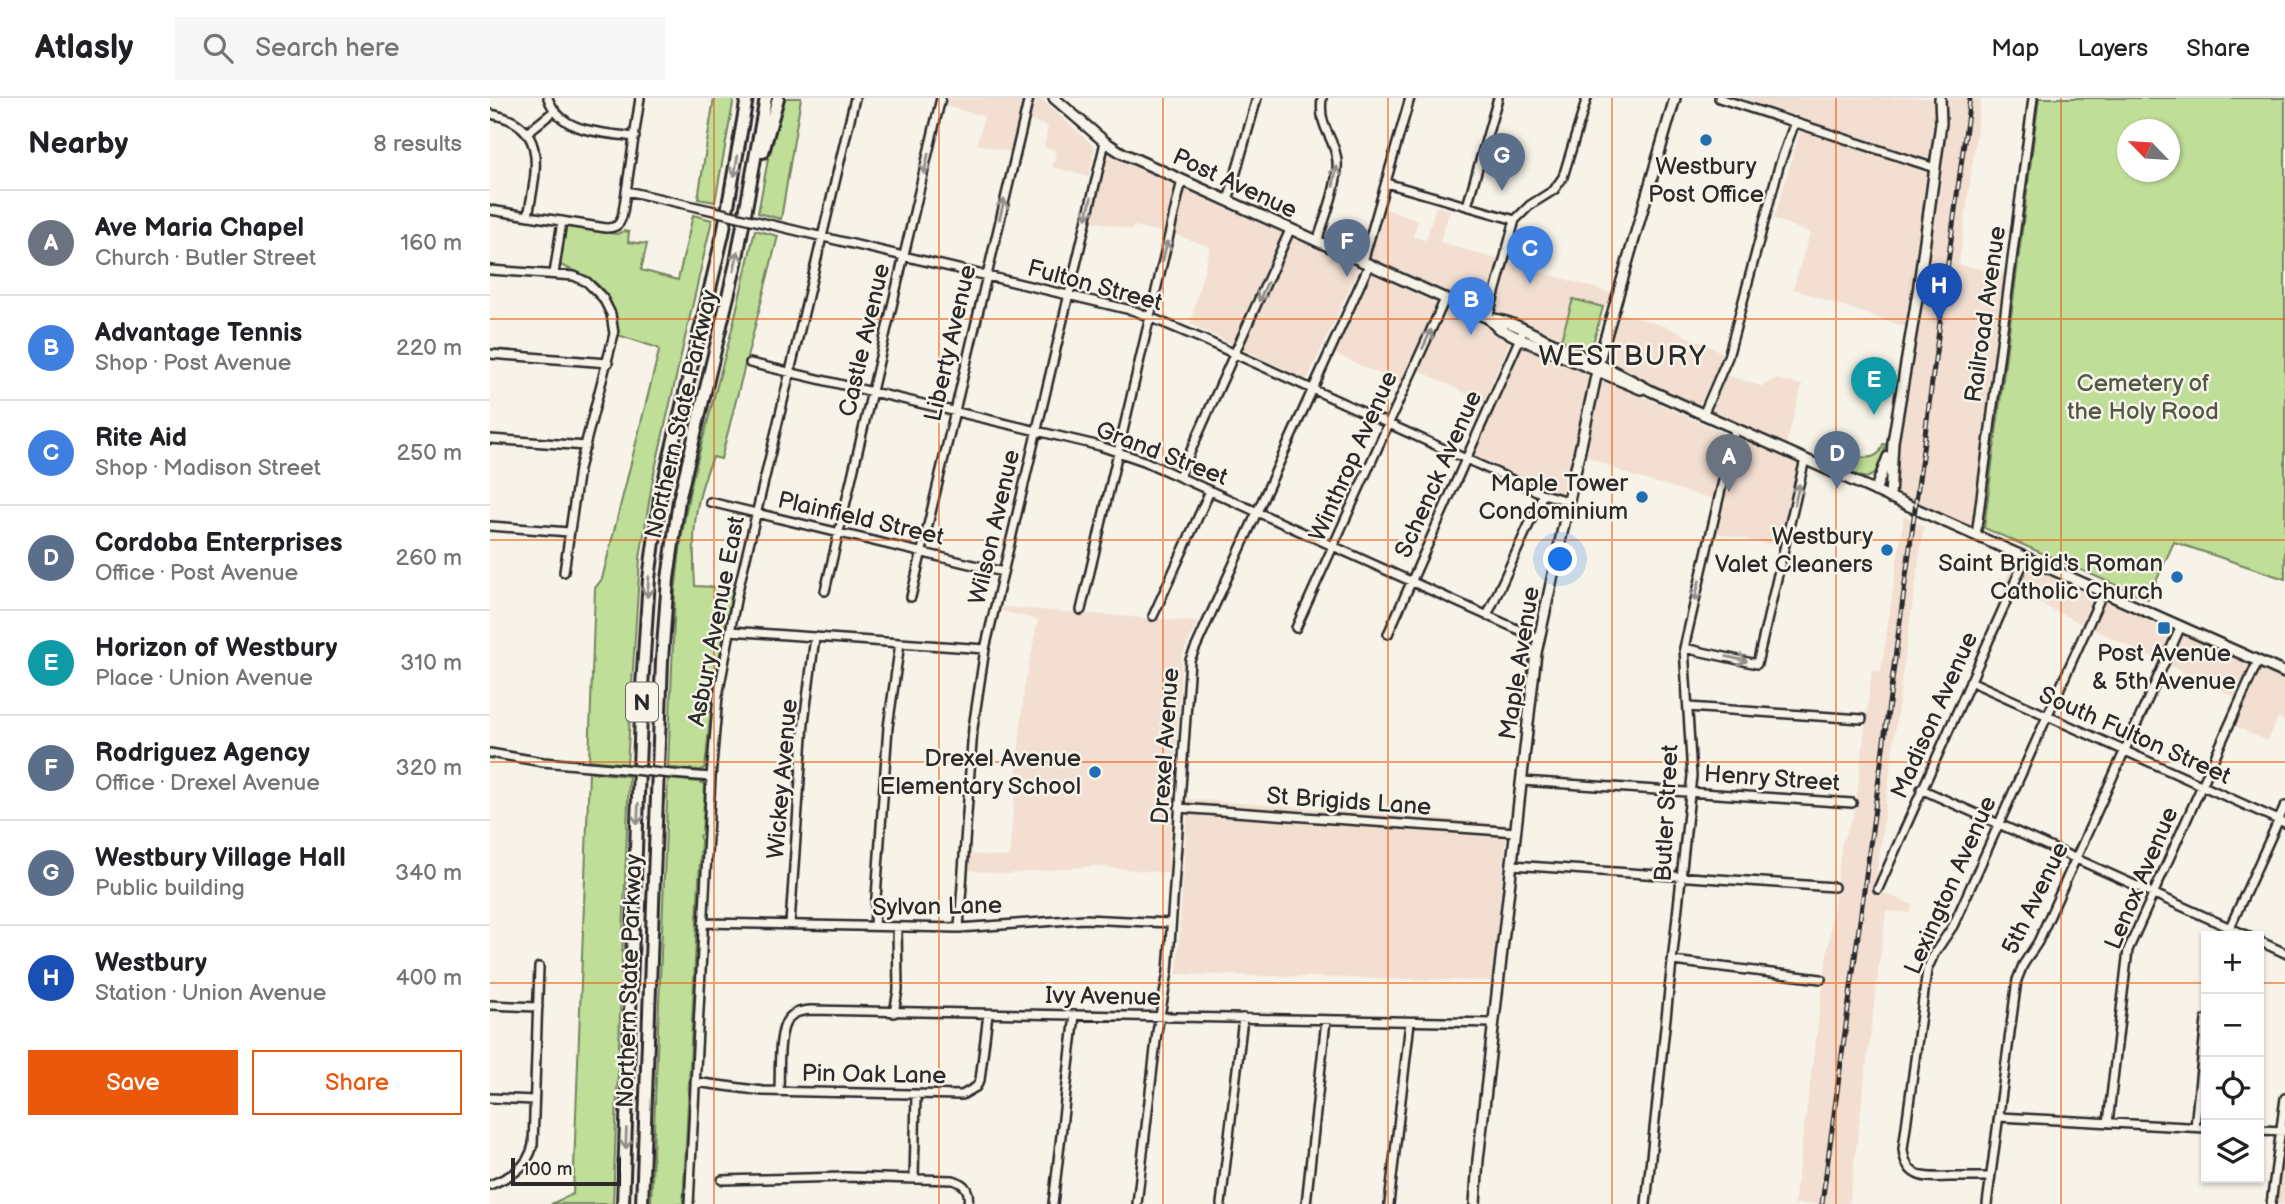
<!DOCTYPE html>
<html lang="en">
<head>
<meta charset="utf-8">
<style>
	:root { --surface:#fff; --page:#f6f6f6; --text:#202124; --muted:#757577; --line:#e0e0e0; --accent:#ea580c }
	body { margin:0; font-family:"Balsamiq Sans",sans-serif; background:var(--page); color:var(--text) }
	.controls { position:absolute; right:21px; bottom:21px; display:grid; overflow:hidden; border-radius:0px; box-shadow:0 2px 5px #0004 }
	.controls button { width:63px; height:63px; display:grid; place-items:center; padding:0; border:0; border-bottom:2px solid var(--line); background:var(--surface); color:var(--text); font:35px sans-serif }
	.compass { position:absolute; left:1627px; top:21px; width:63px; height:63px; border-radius:50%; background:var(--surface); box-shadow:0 2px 5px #0004; rotate:295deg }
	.scale { position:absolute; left:21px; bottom:18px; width:110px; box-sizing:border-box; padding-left:7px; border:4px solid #2b2b2b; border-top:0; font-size:19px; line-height:24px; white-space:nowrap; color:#2b2b2b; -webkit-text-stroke:5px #f7f3e8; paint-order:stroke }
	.you { position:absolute; left:1071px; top:462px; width:24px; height:24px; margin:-18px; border:5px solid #fff; border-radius:50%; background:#1a73e8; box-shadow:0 0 0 10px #1a73e833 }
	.badge { display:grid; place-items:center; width:46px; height:46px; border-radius:50%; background:var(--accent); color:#fff; font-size:23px; font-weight:700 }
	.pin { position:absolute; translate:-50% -58px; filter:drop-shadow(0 2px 4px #0008) }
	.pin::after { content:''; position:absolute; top:37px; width:24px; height:21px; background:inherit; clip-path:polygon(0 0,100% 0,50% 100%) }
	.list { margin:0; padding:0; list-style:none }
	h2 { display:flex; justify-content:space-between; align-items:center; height:91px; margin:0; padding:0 28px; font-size:30px }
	h2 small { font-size:23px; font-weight:400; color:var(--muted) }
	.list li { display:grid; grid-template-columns:46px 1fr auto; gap:21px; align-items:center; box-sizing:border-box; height:105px; padding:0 28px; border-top:2px solid var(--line) }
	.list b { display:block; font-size:26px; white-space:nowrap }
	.list p { margin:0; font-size:23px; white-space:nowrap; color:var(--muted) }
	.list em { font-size:23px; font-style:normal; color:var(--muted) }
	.actions { display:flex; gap:14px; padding:21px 28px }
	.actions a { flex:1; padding:16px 0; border:2px solid var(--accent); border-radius:0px; text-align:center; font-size:24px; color:var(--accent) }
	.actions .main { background:var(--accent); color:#fff }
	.icon { flex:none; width:38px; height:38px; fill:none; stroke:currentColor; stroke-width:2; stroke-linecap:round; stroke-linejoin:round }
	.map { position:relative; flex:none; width:1795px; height:1106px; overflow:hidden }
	header { display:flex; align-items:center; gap:42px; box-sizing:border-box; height:98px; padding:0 35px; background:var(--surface); border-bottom:2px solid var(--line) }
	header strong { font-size:33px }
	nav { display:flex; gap:38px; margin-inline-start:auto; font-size:24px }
	.search { width:490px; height:63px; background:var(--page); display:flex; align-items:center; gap:18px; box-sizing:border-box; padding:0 24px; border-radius:0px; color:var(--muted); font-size:26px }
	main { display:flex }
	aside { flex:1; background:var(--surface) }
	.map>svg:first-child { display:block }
	.built { fill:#f2dfd2 }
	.green { fill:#bfde97; stroke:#758461; stroke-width:2; fill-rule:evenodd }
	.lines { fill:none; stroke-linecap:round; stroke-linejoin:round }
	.minor-casing { stroke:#2b2b2b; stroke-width:12 }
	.major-casing { stroke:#2b2b2b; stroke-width:14 }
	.highway-casing { stroke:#2b2b2b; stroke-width:16 }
	.minor { stroke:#f7f3e8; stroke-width:7 }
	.major { stroke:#f7f3e8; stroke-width:9 }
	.highway { stroke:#f7f3e8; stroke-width:10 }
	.rail-casing { stroke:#2b2b2b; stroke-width:5 }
	.rail { stroke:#f7f3e8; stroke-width:2.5; stroke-dasharray:8; stroke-linecap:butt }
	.minor-bridge-casing { stroke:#2b2b2b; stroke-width:12; stroke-linecap:butt }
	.minor-bridge { stroke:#f7f3e8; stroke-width:7 }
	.oneway { stroke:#918f8a }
	.grid { fill:none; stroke:#e8590c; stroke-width:2; stroke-opacity:0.55 }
	.poi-dot { fill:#1f6fb2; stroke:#f7f3e8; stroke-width:2.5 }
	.labels { text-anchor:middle; stroke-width:5; stroke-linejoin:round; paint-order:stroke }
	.shield { fill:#f7f3e8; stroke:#686764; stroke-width:2 }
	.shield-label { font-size:23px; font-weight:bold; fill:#2b2b2b }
	.poi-label { font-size:24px; fill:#2b2b2b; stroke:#f7f3e8; text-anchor:end }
	.street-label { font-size:24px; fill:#2b2b2b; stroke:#f7f3e8 }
	.park-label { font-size:24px; fill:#505846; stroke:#f7f3e8 }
	.quarter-label { font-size:28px; letter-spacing:2px; fill:#2b2b2b; stroke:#f7f3e8 }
</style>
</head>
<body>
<header>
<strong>Atlasly</strong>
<div class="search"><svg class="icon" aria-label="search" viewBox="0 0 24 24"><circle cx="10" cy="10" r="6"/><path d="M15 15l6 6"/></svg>Search here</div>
<nav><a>Map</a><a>Layers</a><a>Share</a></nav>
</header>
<main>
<aside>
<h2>Nearby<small>8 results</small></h2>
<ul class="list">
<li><span class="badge" style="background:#6b7280">A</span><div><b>Ave Maria Chapel</b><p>Church · Butler Street</p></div><em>160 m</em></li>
<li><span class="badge" style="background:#3f7fe0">B</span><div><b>Advantage Tennis</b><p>Shop · Post Avenue</p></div><em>220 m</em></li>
<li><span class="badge" style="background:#3f7fe0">C</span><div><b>Rite Aid</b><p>Shop · Madison Street</p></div><em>250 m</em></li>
<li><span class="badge" style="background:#5c6f8a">D</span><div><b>Cordoba Enterprises</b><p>Office · Post Avenue</p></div><em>260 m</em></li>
<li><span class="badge" style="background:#0f9aa8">E</span><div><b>Horizon of Westbury</b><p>Place · Union Avenue</p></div><em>310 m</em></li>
<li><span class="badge" style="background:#5c6f8a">F</span><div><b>Rodriguez Agency</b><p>Office · Drexel Avenue</p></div><em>320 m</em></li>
<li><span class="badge" style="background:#5c6f8a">G</span><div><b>Westbury Village Hall</b><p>Public building</p></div><em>340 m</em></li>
<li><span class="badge" style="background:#1a4fb4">H</span><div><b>Westbury</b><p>Station · Union Avenue</p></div><em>400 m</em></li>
</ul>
<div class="actions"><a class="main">Save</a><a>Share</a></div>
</aside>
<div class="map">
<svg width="1795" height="1106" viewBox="0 0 1795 1106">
	<rect width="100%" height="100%" fill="#f7f3e8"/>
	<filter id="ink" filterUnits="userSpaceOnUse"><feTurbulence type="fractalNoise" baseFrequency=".0143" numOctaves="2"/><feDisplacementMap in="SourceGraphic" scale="14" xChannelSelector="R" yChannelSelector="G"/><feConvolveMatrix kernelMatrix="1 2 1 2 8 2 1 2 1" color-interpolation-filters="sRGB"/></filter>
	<g filter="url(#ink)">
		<!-- built -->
		<path class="built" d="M451,0H539L525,55L487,46L494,18L450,7Z
			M544,0H550L605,49L599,79L563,69L566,52L554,49L558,28L538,22Z
			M1249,0H1491L1469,167L1514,175L1482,428L1411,399L1405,391L1404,373L1427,233L1303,191L1320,135L1284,121L1314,20Z
			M617,54L687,86L675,135L644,128L642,132L600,122Z
			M694,91L869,170L817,282L700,226L720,149L684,136Z
			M946,108L960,112L950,144L1009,162L993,212L878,160L893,110L928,122L923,139L936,142Z
			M1018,164L1121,195L1117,210L1083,201L1071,242L1005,215Z
			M878,174L1021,240L994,304L920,268L911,286L841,254Z
			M1128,214L1177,229L1232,254L1228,270L1209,308L1113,265Z
			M1032,245L1100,275L1072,399L980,355Z
			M1236,277L1271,288L1286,281L1312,287L1296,347L1219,313Z
			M1111,279L1237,337L1223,401L1142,378L1092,356Z
			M1246,340L1311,366L1292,449L1223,434Z
			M1414,417L1434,429L1413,571L1385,791L1423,807L1420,815L1396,813L1359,1106H1304L1352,745L1365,713L1382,572L1391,573Z
			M1528,454L1795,575V623L1788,620L1777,643L1738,625L1749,601L1513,488Z
			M512,509L708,524L692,558L678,775L603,768L516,776L477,772L478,756L519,759L534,591L548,522L511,513Z
			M698,701L1018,726L1002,883L687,876Z
			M1793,1032H1795V1106H1783Z"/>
		<!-- green -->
		<path class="green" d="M224,0H244L225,104L208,101Z
			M292,0H311L291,121L268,115L286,18Z
			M1549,0H1795V481L1684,444L1658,501L1494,430ZM1638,32H1680V74H1638Z
			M203,117L222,122L163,380L150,460L137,666L99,662L105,490L112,481L169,253L168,250L128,237C124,192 110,183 70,167L75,133L77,129L127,136L134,133L139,134L138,144L157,146L151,172L188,182Z
			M265,132L288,138L231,361L223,359C203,403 202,441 205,488L243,490L223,591L215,670L211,672L178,670L185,495L192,436L201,386L242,231Z
			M1083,201L1113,209L1100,256L1071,242Z
			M1393,346H1396C1392,360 1392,375 1376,380L1342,368V359L1332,355V352L1361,357L1369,361L1370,359C1381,361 1390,359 1393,346Z
			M99,674L139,678L123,1106H61L83,1096Z
			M178,681L210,684L215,686L212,736L209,738L211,742L193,1106H161Z"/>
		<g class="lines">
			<defs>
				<path id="minor" d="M58,0C71,36 112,34 145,39
					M1229,0L1445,70
					M0,16C60,26 46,74 38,118
					M38,34L63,14
					M896,85L1025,122
					M137,93L220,112
					M738,103L767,0
					M977,108L1008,0
					M0,112L116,130C128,130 131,125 133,114L150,0
					M270,124L645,213L712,241L1053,396L1078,403
					M827,144C834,122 849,86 847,63C845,38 828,32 832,0
					M873,164L920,0
					M0,172L84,178L97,184L113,200L121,216L124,236L89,371L74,474
					M64,176L72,123
					M998,220L1025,122L1040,107L1064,92L1073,79L1097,0
					M0,256L118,265
					M260,265L610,348L654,363L1049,541
					M1213,317L1238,259L1289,68L1305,24
					M0,341L96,348
					M689,379L800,132
					M220,404L513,474
					M0,428L79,434
					M1486,438L1543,0
					M335,493L451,0
					M421,499L539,0
					M591,512L692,82
					M663,518L720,393
					M997,518L1053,396
					M806,530L955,201
					M240,533L495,551
					M898,536L1034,231
					M1194,550L1267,566L1315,361
					M1480,583L1795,725
					M1198,609L1372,621
					M0,655L53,664L133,671
					M182,676L221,679
					M1032,683L1362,705
					M1431,691L1758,838
					M689,710L1026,734
					M1022,767L1344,789
					M1388,791L1536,459
					M213,825L469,830L594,821L681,825
					M300,826L314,624L325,539
					M384,828L398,629L410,545
					M469,830L483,630L495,551L615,44
					M1736,838L1795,708
					M1769,843L1795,855
					M1183,863L1331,881
					M0,907L48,909
					M404,915L408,892L407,829
					M205,984L273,993L472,997L486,989L490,982L498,916
					M289,993C290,976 287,932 299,920C304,914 312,913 320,912L1004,925
					M0,1000L44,1002
					M1509,1019L1716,1030
					M1618,1025L1638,852L1768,563
					M1705,1029L1716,922
					M1769,1032L1794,1033
					M1500,1079C1488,1079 1475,1079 1462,1079C1436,1080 1416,1082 1413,1051L1437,872L1444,856L1463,828L1613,494
					M424,1081L426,997
					M232,1082L355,1079L463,1082C476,1086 480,1093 478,1106
					M0,1087C21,1078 37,1071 43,1047L49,869
					M199,1106L221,679L228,598L247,497L365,0
					M563,1106L585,917
					M647,1106L667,934L678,874L700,562L879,167
					M731,1106L753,920
					M816,1106L836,922
					M899,1106L920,924
					M1156,1106L1202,678L1194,550L1245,331
					M1497,1106L1527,882L1533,867L1548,844L1691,528
					M1781,1106L1795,1000"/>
				<path id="major" d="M564,0L615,44L632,55L998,220C1018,222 1036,232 1054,241C1090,257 1126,273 1161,293L1795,575
					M998,220L1008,230L1029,240L1151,291
					M1385,393L1398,359
					M1400,400L1403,344L1428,194L1451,25L1450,0
					M985,1106L988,1062L1046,555L1111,255L1185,0"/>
				<path id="highway" d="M273,54L288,0
					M133,1106L152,589L159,481L170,400L233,136L257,0
					M152,1106L172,562L178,481L189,402L246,165L276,0"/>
			</defs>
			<!-- minor casing -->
			<use href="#minor" class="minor-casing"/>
			<!-- major casing -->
			<use href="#major" class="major-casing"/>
			<!-- highway casing -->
			<use href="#highway" class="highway-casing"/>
			<!-- minor -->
			<use href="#minor" class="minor"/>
			<!-- major -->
			<use href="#major" class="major"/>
			<!-- highway -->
			<use href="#highway" class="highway"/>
			<defs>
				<path id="rail" d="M1332,1106L1480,0"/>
			</defs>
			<!-- rail casing -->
			<use href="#rail" class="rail-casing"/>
			<!-- rail -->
			<use href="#rail" class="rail"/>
			<defs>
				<path id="minor-bridge" d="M220,112L270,124
					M133,671L182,676"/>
			</defs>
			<!-- minor-bridge casing -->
			<use href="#minor-bridge" class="minor-bridge-casing"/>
			<!-- minor-bridge -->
			<use href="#minor-bridge" class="minor-bridge"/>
		</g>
		<!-- one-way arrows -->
		<defs><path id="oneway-shaft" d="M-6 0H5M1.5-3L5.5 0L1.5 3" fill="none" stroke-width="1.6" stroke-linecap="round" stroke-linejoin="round" transform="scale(1.75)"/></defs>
		<g class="oneway">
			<use href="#oneway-shaft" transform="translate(436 66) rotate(103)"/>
			<use href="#oneway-shaft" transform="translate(246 68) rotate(100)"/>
			<use href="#oneway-shaft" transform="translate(845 78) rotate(-80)"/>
			<use href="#oneway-shaft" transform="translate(599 110) rotate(103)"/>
			<use href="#oneway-shaft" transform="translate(512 111) rotate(-76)"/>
			<use href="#oneway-shaft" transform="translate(675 153) rotate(-77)"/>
			<use href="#oneway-shaft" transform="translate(246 163) rotate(-78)"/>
			<use href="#oneway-shaft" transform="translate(773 194) rotate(114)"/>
			<use href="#oneway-shaft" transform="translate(937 241) rotate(-65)"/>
			<use href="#oneway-shaft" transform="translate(1307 396) rotate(-77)"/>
			<use href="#oneway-shaft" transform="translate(158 489) rotate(95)"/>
			<use href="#oneway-shaft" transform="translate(1207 493) rotate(103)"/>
			<use href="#oneway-shaft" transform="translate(1247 561) rotate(13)"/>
			<use href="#oneway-shaft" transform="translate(148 716) rotate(92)"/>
			<use href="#oneway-shaft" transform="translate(136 1041) rotate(92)"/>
		</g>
	</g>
	<!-- grid -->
	<path class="grid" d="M224,0V1106M449,0V1106M673,0V1106M898,0V1106M1122,0V1106M1346,0V1106M1571,0V1106M0,221H1795M0,442H1795M0,664H1795M0,885H1716M1769,885H1795"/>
	<!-- markers -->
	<g class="poi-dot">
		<circle cx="1216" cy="42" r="7"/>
		<circle cx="1152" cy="399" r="7"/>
		<circle cx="1397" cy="452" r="7"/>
		<circle cx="1687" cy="479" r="7"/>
		<rect x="1667" y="523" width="14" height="14" rx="3.5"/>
		<circle cx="605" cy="674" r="7"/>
	</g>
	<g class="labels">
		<!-- shield labels -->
		<rect class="shield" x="136" y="584.5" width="32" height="39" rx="5"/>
		<g class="shield-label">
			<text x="152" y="612">N</text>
		</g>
		<!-- poi labels -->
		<g class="poi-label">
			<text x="1216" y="76" text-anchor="middle">Westbury<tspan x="1216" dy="28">Post Office</tspan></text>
			<text x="1138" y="393">Maple Tower<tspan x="1138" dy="28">Condominium</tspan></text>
			<text x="1383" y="446">Westbury<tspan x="1383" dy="28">Valet Cleaners</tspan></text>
			<text x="1673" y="473">Saint Brigid's Roman<tspan x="1673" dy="28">Catholic Church</tspan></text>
			<text x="1674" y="563" text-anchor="middle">Post Avenue<tspan x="1674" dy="28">&amp; 5th Avenue</tspan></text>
			<text x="591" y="668">Drexel Avenue<tspan x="591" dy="28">Elementary School</tspan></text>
		</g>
		<!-- street labels -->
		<g class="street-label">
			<text transform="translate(745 85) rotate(25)" y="8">Post Avenue</text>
			<text transform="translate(605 187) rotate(15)" y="8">Fulton Street</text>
			<text transform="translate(1495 216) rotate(-82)" y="8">Railroad Avenue</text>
			<text transform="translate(374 242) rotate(-77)" y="8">Castle Avenue</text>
			<text transform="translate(460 245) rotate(-77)" y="8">Liberty Avenue</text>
			<text transform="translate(191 316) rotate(-77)" y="8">Northern State Parkway</text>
			<text transform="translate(672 355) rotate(21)" y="8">Grand Street</text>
			<text transform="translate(863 358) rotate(-66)" y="8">Winthrop Avenue</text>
			<text transform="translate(948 376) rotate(-66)" y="8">Schenck Avenue</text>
			<text transform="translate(371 420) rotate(13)" y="8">Plainfield Street</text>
			<text transform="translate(504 429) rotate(-77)" y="8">Wilson Avenue</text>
			<text transform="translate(226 523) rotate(-79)" y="8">Asbury Avenue East</text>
			<text transform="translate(1029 565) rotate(-81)" y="8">Maple Avenue</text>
			<text transform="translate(1444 617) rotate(-66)" y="8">Madison Avenue</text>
			<text transform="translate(1645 637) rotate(24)" y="8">South Fulton Street</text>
			<text transform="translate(675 648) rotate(-86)" y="8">Drexel Avenue</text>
			<text transform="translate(1282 680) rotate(4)" y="8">Henry Street</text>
			<text transform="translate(292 681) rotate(-85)" y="8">Wickey Avenue</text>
			<text transform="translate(859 703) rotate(4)" y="8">St Brigids Lane</text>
			<text transform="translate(1176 715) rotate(-87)" y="8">Butler Street</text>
			<text transform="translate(1651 780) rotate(-67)" y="8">Lenox Avenue</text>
			<text transform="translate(1460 787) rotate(-66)" y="8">Lexington Avenue</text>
			<text transform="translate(1545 800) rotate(-64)" y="8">5th Avenue</text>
			<text transform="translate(447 808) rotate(-1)" y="8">Sylvan Lane</text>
			<text transform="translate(139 883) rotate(-88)" y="8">Northern State Parkway</text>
			<text transform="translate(613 898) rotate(1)" y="8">Ivy Avenue</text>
			<text transform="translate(384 976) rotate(1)" y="8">Pin Oak Lane</text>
		</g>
		<!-- park labels -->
		<g class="park-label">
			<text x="1653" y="293">Cemetery of<tspan x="1653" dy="28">the Holy Rood</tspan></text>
		</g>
		<!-- quarter labels -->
		<g class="quarter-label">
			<text x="1133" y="267">WESTBURY</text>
		</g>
	</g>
</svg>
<div class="controls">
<button>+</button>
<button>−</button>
<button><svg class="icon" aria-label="locate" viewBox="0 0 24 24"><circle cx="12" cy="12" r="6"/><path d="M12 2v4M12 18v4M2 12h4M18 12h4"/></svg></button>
<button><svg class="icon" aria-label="layers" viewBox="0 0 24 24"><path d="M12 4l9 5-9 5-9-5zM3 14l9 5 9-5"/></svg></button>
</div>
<svg class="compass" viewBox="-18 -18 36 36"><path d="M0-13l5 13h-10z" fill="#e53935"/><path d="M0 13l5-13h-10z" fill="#757577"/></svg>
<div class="scale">100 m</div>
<div class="you"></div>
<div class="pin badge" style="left:1239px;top:394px;background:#6b7280">A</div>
<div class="pin badge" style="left:981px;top:237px;background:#3f7fe0">B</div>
<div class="pin badge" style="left:1040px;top:186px;background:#3f7fe0">C</div>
<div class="pin badge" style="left:1347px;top:391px;background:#5c6f8a">D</div>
<div class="pin badge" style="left:1384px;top:317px;background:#0f9aa8">E</div>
<div class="pin badge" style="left:857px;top:179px;background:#5c6f8a">F</div>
<div class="pin badge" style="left:1012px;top:93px;background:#5c6f8a">G</div>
<div class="pin badge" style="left:1449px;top:223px;background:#1a4fb4">H</div>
</div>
</main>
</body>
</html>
